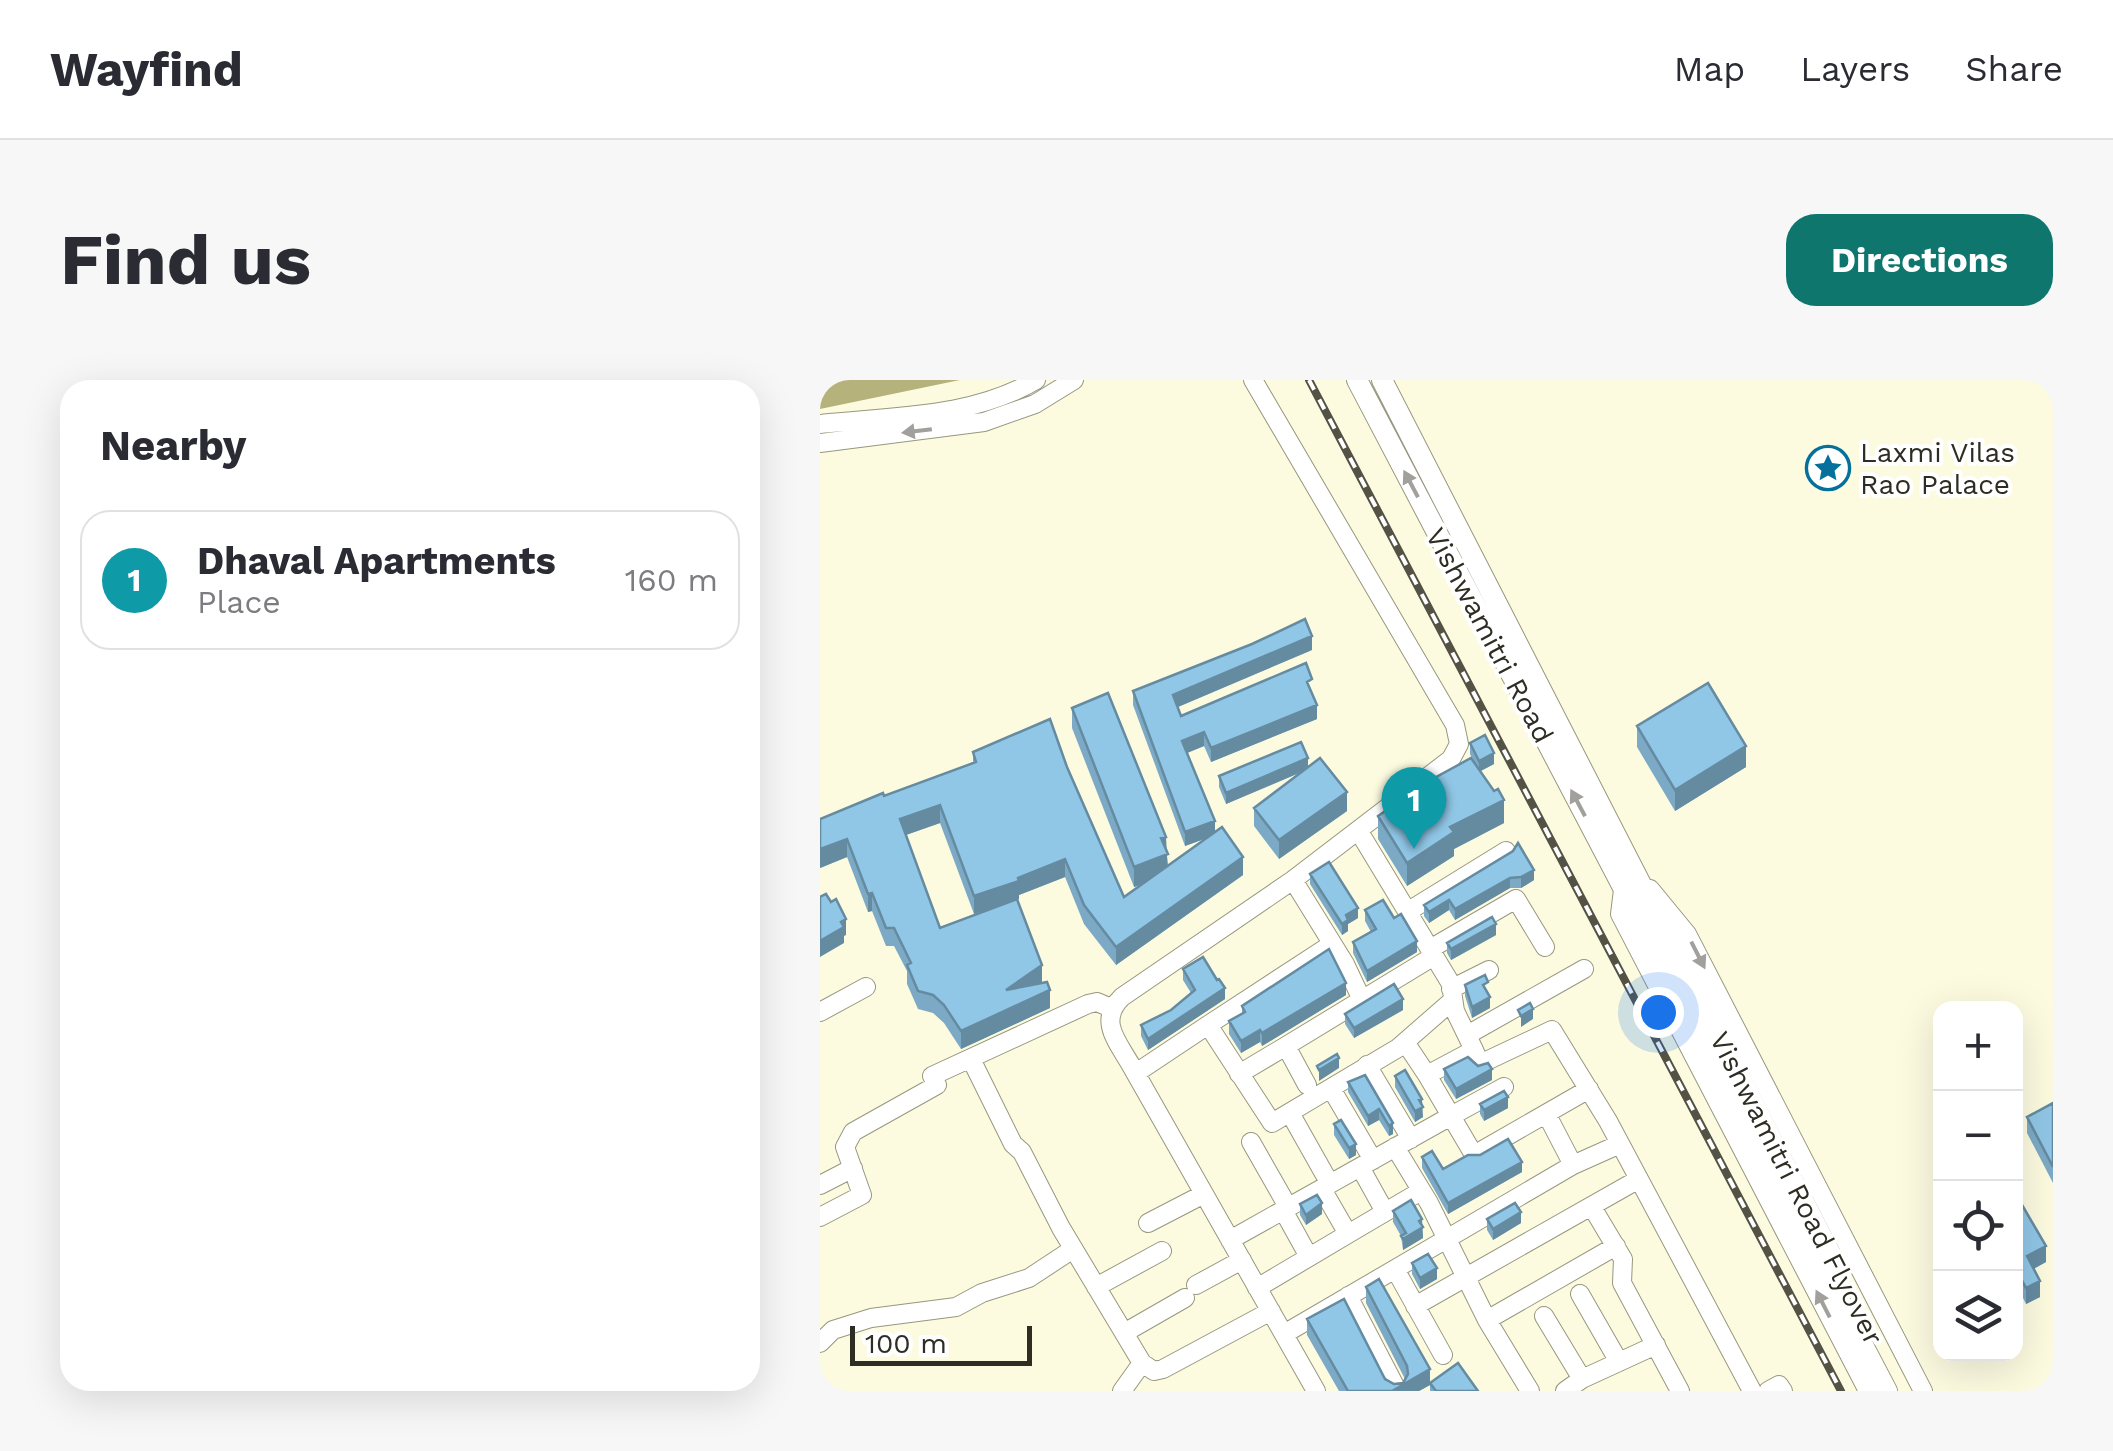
<!DOCTYPE html>
<html lang="en">
<head>
<meta charset="utf-8">
<style>
	:root { --surface:#fff; --page:#f7f7f7; --text:#2b2b33; --muted:#7c7c81; --line:#e1e1e2; --accent:#0f766e }
	body { margin:0; font-family:"Work Sans",sans-serif; background:var(--page); color:var(--text) }
	.controls { position:absolute; right:30px; bottom:30px; display:grid; overflow:hidden; border-radius:20px; box-shadow:0 10px 40px #0002 }
	.controls button { width:90px; height:90px; display:grid; place-items:center; padding:0; border:0; border-bottom:2px solid var(--line); background:var(--surface); color:var(--text); font:50px sans-serif }
	.scale { position:absolute; left:30px; bottom:25px; width:182px; box-sizing:border-box; padding-left:10px; border:5px solid #2e2d23; border-top:0; font-size:28px; line-height:35px; white-space:nowrap; color:#2e2d23; -webkit-text-stroke:8px #fff; paint-order:stroke }
	.you { position:absolute; left:838px; top:632px; width:35px; height:35px; margin:-25px; border:8px solid #fff; border-radius:50%; background:#1a73e8; box-shadow:0 0 0 15px #1a73e833 }
	.badge { display:grid; place-items:center; width:65px; height:65px; border-radius:50%; background:var(--accent); color:#fff; font-size:32px; font-weight:700 }
	.pin { position:absolute; translate:-50% -82px; filter:drop-shadow(0 2px 5px #0008) }
	.pin::after { content:''; position:absolute; top:52px; width:35px; height:30px; background:inherit; clip-path:polygon(0 0,100% 0,50% 100%) }
	.list { margin:0; padding:0; list-style:none }
	h2 { display:flex; justify-content:space-between; align-items:center; height:130px; margin:0; padding:0 40px; font-size:42px }
	h2 small { font-size:32px; font-weight:400; color:var(--muted) }
	.list li { display:grid; grid-template-columns:65px 1fr auto; gap:30px; align-items:center; box-sizing:border-box; height:140px; margin:0 20px 20px; padding:0 20px; border:2px solid var(--line); border-radius:30px }
	.list b { display:block; font-size:38px; white-space:nowrap }
	.list p { margin:0; font-size:32px; white-space:nowrap; color:var(--muted) }
	.list em { font-size:32px; font-style:normal; color:var(--muted) }
	.icon { flex:none; width:55px; height:55px; fill:none; stroke:currentColor; stroke-width:2; stroke-linecap:round; stroke-linejoin:round }
	.map { position:relative; flex:none; width:1233px; height:1011px; overflow:hidden; border-radius:30px }
	header { display:flex; align-items:center; gap:60px; box-sizing:border-box; height:140px; padding:0 50px; background:var(--surface); border-bottom:2px solid var(--line) }
	header strong { font-size:48px }
	nav { display:flex; gap:55px; margin-inline-start:auto; font-size:35px }
	.intro { display:flex; align-items:center; justify-content:space-between; box-sizing:border-box; height:240px; padding:0 60px }
	h1 { margin:0; font-size:70px }
	.button { padding:25px 45px; border-radius:30px; background:var(--accent); color:#fff; font-size:35px; font-weight:700 }
	main { display:flex; gap:60px; padding:0 60px }
	aside { flex:1; background:var(--surface); border-radius:30px; box-shadow:0 10px 40px #0002 }
	.map>svg:first-child { display:block }
	.water { fill:#b5b27c }
	.lines { fill:none; stroke-linecap:round; stroke-linejoin:round }
	.minor-casing { stroke:#98977e; stroke-width:20 }
	.major-casing { stroke:#98977e; stroke-width:22 }
	.minor { stroke:#fff; stroke-width:18 }
	.major { stroke:#fff; stroke-width:20 }
	.rail-casing { stroke:#535245; stroke-width:8 }
	.rail { stroke:#fff; stroke-width:4; stroke-dasharray:11; stroke-linecap:butt }
	.wall { fill:#7caac6; fill-rule:evenodd }
	.shaded-wall { fill:#658ba1 }
	.building { fill:#90c6e6; stroke:#658ba1; stroke-width:2.5 }
	.oneway { fill:#a1a09c }
	.labels { text-anchor:middle; stroke-width:8; stroke-linejoin:round; paint-order:stroke }
	.poi-label { font-size:28px; fill:#2e2d23; stroke:#fff; text-anchor:start }
	.street-label { font-size:28px; fill:#2e2d23; stroke:#fff }
</style>
</head>
<body>
<header>
<strong>Wayfind</strong>
<nav><a>Map</a><a>Layers</a><a>Share</a></nav>
</header>
<div class="intro"><h1>Find us</h1><a class="button">Directions</a></div>
<main>
<aside>
<h2>Nearby<small></small></h2>
<ul class="list">
<li><span class="badge" style="background:#0f9aa8">1</span><div><b>Dhaval Apartments</b><p>Place</p></div><em>160 m</em></li>
</ul>
</aside>
<div class="map">
<svg width="1233" height="1011" viewBox="0 0 1233 1011">
	<rect width="100%" height="100%" fill="#fcfbe0"/>
	<!-- water -->
	<path class="water" d="M0,0H140L0,29Z"/>
	<g class="lines">
		<defs>
			<path id="minor" d="M433,0L635,345L639,364L631,379L473,500L302,617C277,641 298,662 312,687L496,1011
				M0,44C73,36 152,38 216,0
				M0,63L164,42L215,24L254,0
				M473,500L525,584L542,620
				M830,509L867,554L1103,1011
				M803,510L800,534L1048,1011
				M587,532L686,471
				M512,564L388,645L452,743L578,668L633,620
				M610,569L696,519L725,567
				M631,609L669,590
				M0,632L46,607
				M649,654L764,589
				M585,662L607,695
				M654,670L660,684L732,650L788,741L932,1011
				M151,679L193,764L202,772L241,848L322,983L334,991L343,989L451,931
				M547,685L591,759
				M316,693L388,645
				M419,694L466,666
				M487,705L466,666L614,576
				M684,707L631,736L654,775L769,709
				M512,710L553,780
				M470,733L510,804
				M431,762L468,827
				M575,767L609,823L667,940L796,866
				M753,785L800,764
				M540,787L565,832
				M0,805L33,788
				M772,827L803,879L802,903L860,1011
				M463,830L489,877
				M0,837L42,815L25,767L33,752L117,705L112,696L268,624L277,622L291,628
				M328,843L384,814
				M528,854L601,811
				M410,860L631,736L607,695L654,670L635,631L631,604L538,450
				M575,889L623,975
				M376,905L422,880
				M276,907L342,871
				M437,908L528,854L502,809
				M760,914L799,982
				M528,916L576,1008
				M595,926L819,799
				M724,936L762,999
				M667,940L710,1011
				M304,953L365,918
				M464,954L753,785L727,735
				M0,963L13,950L51,938L136,927L162,913L209,898L253,869
				M302,1011L322,983
				M745,1011L762,999L836,965
				M948,1011L959,1005L963,1011"/>
			<path id="major" d="M537,0L1067,1011
				M562,0L1018,888"/>
		</defs>
		<!-- minor casing -->
		<use href="#minor" class="minor-casing"/>
		<!-- major casing -->
		<use href="#major" class="major-casing"/>
		<!-- minor -->
		<use href="#minor" class="minor"/>
		<!-- major -->
		<use href="#major" class="major"/>
		<defs>
			<path id="rail" d="M489,0L1021,1011"/>
		</defs>
		<!-- rail casing -->
		<use href="#rail" class="rail-casing"/>
		<!-- rail -->
		<use href="#rail" class="rail"/>
	</g>
	<!-- wall -->
	<path class="wall" d="M492,270L358,327L361,336L492,313L497,339L391,382L384,366L367,373L395,452L423,495L296,585L264,544L245,497L199,515V519L197,520L230,628L141,669L124,643L113,633L98,629L87,604V591L74,566H66L52,531L48,532L27,477L0,488V439L153,383V372L247,387L304,517L321,505L314,507L252,348V328L346,469L348,485L387,458L365,466L313,325V311ZM120,443L154,534L181,525L120,548L86,455Z
		M817,346L926,387L855,431L817,367Z
		M650,363L674,384L660,391L684,443L634,469V476L587,506L558,459V436L654,382L650,374Z
		M488,387L527,431L459,479L434,446V428L482,392L406,424L399,407V396Z
		M693,471L714,500L701,508H690L635,540L629,530L609,543L604,536V525Z
		M490,494L538,538L528,544V551L522,555L490,504Z
		M545,530L574,538L597,572L547,602L533,573V562L551,552L545,541Z
		M676,555L631,580L627,573V563Z
		M363,589L405,619L328,670L321,656V645L351,630L371,613L363,600Z
		M645,605L668,612L670,628L652,638L645,616Z
		M526,615L442,666L440,662L421,673L409,654V641L422,634V626Z
		M583,630L534,658L525,644V634Z
		M658,686L672,700L636,719L624,700V689Z
		M545,695L573,754L569,756L559,740L548,746L528,712V702Z
		M575,696L603,737L595,742L575,707Z
		M1233,723V803L1207,753V737Z
		M660,724L688,728L664,741L660,734Z
		M514,744L536,775L529,779L514,755Z
		M602,777L623,789L702,792L628,834L602,788Z
		M1196,819L1226,882L1214,889L1220,917L1206,924L1196,904Z
		M480,824L502,834L486,845L480,835Z
		M573,831L602,846L603,858L583,870L581,856L573,842Z
		M667,839L701,843L673,860L667,850Z
		M592,883L617,899L600,909L592,894Z
		M546,907L610,1003L658,1011H610V1005L599,1011H519L487,955V939L574,1004L583,1003L585,999L546,923Z"/>
	<!-- shaded-wall -->
	<path class="shaded-wall" d="M492,256V270L353,329V315Z
		M497,325V339L391,382V368Z
		M384,352V366L362,375V361Z
		M926,366V387L855,431V410Z
		M674,373V384L659,392V381Z
		M488,378V389L406,424V413Z
		M527,412V431L459,479V460Z
		M684,420V443L634,469V476L587,506V483L630,447Z
		M120,425V443L80,457V439Z
		M395,441V455L365,466V452Z
		M346,457L348,494L314,507V487L341,458Z
		M27,459V477L0,488V469Z
		M423,477V495L296,585V567Z
		M245,479V497L199,515V519L154,534V516Z
		M714,490V500L701,508V497Z
		M690,498V508L635,540V529Z
		M52,513V531L48,532V514Z
		M629,520V530L609,543V532Z
		M538,528V538L528,544V551L522,555V544L526,535Z
		M26,539V555L24,556V563L0,577V561Z
		M676,544V555L631,580V569Z
		M597,561V572L547,602V591Z
		M222,585V603L186,610Z
		M526,603V615L442,666V653Z
		M405,608V619L328,670V659Z
		M230,610V628L141,669V651Z
		M670,617V628L652,638V627Z
		M583,619V630L534,658V648Z
		M713,629V639L701,647V636Z
		M440,650V662L421,673V661Z
		M519,678V688L499,701V690Z
		M672,689V700L636,719V709Z
		M688,717V728L664,741V730Z
		M602,719L603,737L595,742V731L599,720Z
		M559,729V740L548,746V736Z
		M573,743V754L569,756V746Z
		M536,764V775L529,779V768Z
		M702,782V792L628,834V823Z
		M502,823V834L486,845V835Z
		M701,832V843L673,860V849Z
		M602,839L603,858L583,870V859Z
		M1226,866V882L1207,892V876Z
		M617,888V899L600,909V898Z
		M1220,901V917L1206,924V908Z
		M610,989V1005L599,1011H572Z"/>
	<!-- building -->
	<path class="building" d="M485,239L492,256L353,315L361,336L486,283L492,299L487,302L497,325L391,368L384,352L362,361L395,441L365,452L313,311L432,264Z
		M888,303L926,366L855,410L817,346Z
		M288,313L346,457L341,458L348,474L314,487L252,328Z
		M230,339L247,387L304,517L402,447L423,477L296,567L264,525L245,479L198,498L199,501L154,516L120,425L80,439L120,548L197,519L222,585L186,610L227,602L230,610L141,651L124,625L113,615L98,611L87,585L91,583L74,548H66L52,513L48,514L27,459L0,469V439L63,413L64,416L156,382L153,372Z
		M665,355L674,373L659,381L650,363Z
		M481,362L488,378L406,413L399,396Z
		M500,378L527,412L459,460L434,428Z
		M651,378L674,411L678,409L684,420L630,447L634,452L587,483L558,436L607,402Z
		M698,463L714,490L701,497L690,498L635,529L629,520L609,532L604,525L693,471Z
		M509,482L538,528L526,535L528,540L522,544L490,494Z
		M6,514L11,522L16,519L26,539L21,542L24,547L0,561V517Z
		M563,520L574,538L581,534L597,561L547,591L533,562L556,549L545,530Z
		M672,537L676,544L631,569L627,563Z
		M509,569L526,603L442,653L440,650L421,661L409,641L425,632L422,626Z
		M383,577L397,600L399,599L405,608L328,659L321,645L351,630L375,610L363,589Z
		M665,595L668,602L663,605L670,617L652,627L645,605Z
		M574,604L583,619L534,648L525,634Z
		M710,623L713,629L701,636L698,630Z
		M517,674L519,678L499,690L497,686Z
		M648,677L658,686L668,683L672,689L636,709L624,689Z
		M585,690L602,719L599,720L603,727L595,731L575,696Z
		M545,695L573,743L569,746L559,729L548,736L528,702Z
		M684,711L688,717L664,730L660,724Z
		M1233,723V787L1207,737Z
		M521,740L536,764L529,768L514,744Z
		M688,759L702,782L628,823L602,777L612,771L623,789L648,775H660Z
		M497,815L502,823L486,835L480,824Z
		M1198,818L1226,866L1207,876L1220,901L1206,908L1196,889V819Z
		M591,820L602,839L599,841L603,847L583,859L581,856L586,853L573,831Z
		M695,823L701,832L673,849L667,839Z
		M608,874L617,888L600,898L592,883Z
		M559,899L610,989L572,1011H528L487,939L524,919L565,999L574,1004L583,1003L588,994L587,986L546,907Z
		M638,983L658,1011H616L610,1003Z"/>
	<!-- one-way arrows -->
	<defs><path id="oneway-solid" d="M-6-.8H1V-3.2L6.5 0L1 3.2V.8H-6Z" transform="scale(2.5)"/></defs>
	<g class="oneway">
		<use href="#oneway-solid" transform="translate(97 51) rotate(173)"/>
		<use href="#oneway-solid" transform="translate(591 104) rotate(-118)"/>
		<use href="#oneway-solid" transform="translate(758 423) rotate(-118)"/>
		<use href="#oneway-solid" transform="translate(878 575) rotate(63)"/>
		<use href="#oneway-solid" transform="translate(1003 924) rotate(-117)"/>
	</g>
	<!-- icons -->
	<defs>
		<symbol id="sight-ring" viewBox="-11 -11 22 22"><circle r="9.5" fill="#fff" stroke="#06709d" stroke-width="1.5"/><path d="M0-6L1.8-2.2L6-1.7L2.9 1.2L3.7 5.4L0 3.3L-3.7 5.4L-2.9 1.2L-6-1.7L-1.8-2.2Z" fill="#06709d"/></symbol>
	</defs>
	<g fill-rule="evenodd">
		<use href="#sight-ring" x="983" y="63" width="50" height="50"/>
	</g>
	<g class="labels">
		<!-- poi labels -->
		<g class="poi-label">
			<text x="1040" y="82">Laxmi Vilas<tspan x="1040" dy="32">Rao Palace</tspan></text>
		</g>
		<!-- street labels -->
		<g class="street-label">
			<text transform="translate(670 255) rotate(62)" y="10">Vishwamitri Road</text>
			<text transform="translate(977 808) rotate(63)" y="10">Vishwamitri Road Flyover</text>
		</g>
	</g>
</svg>
<div class="controls">
<button>+</button>
<button>−</button>
<button><svg class="icon" aria-label="locate" viewBox="0 0 24 24"><circle cx="12" cy="12" r="6"/><path d="M12 2v4M12 18v4M2 12h4M18 12h4"/></svg></button>
<button><svg class="icon" aria-label="layers" viewBox="0 0 24 24"><path d="M12 4l9 5-9 5-9-5zM3 14l9 5 9-5"/></svg></button>
</div>
<div class="scale">100 m</div>
<div class="you"></div>
<div class="pin badge" style="left:594px;top:469px;background:#0f9aa8">1</div>
</div>
</main>
</body>
</html>
